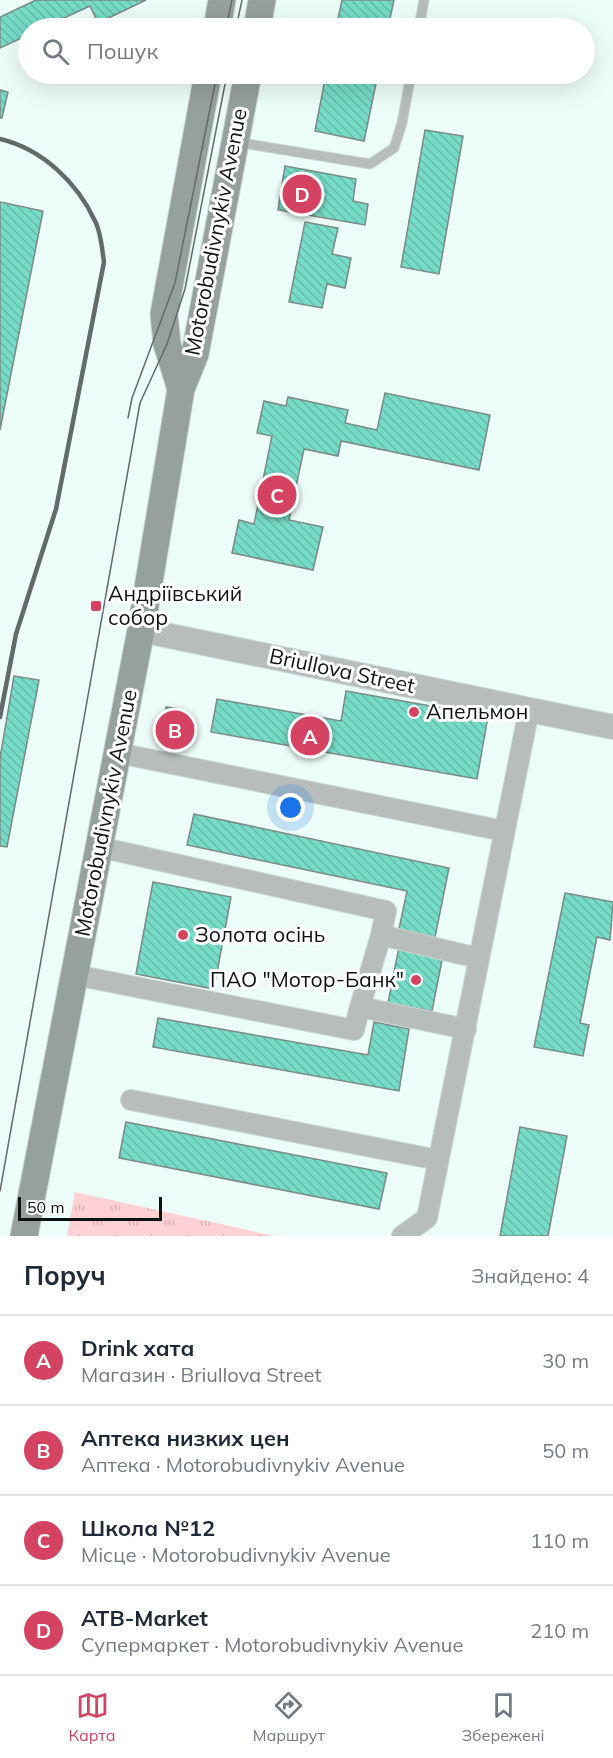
<!DOCTYPE html>
<html lang="uk">
<head>
<meta charset="utf-8">
<style>
	:root { --surface:#fff; --page:#f6f6f7; --text:#1f2937; --muted:#747a83; --line:#e0e1e3; --accent:#d44462 }
	body { margin:0; font-family:Mulish,sans-serif; background:var(--page); color:var(--text) }
	.scale { position:absolute; left:18px; bottom:15px; width:144px; box-sizing:border-box; padding-left:6px; border:3px solid #0e1312; border-top:0; font-size:16px; line-height:21px; white-space:nowrap; color:#0e1312; -webkit-text-stroke:4px #fff; paint-order:stroke }
	.you { position:absolute; left:291px; top:808px; width:21px; height:21px; margin:-15px; border:4px solid #fff; border-radius:50%; background:#1a73e8; box-shadow:0 0 0 9px #1a73e833 }
	.badge { display:grid; place-items:center; width:39px; height:39px; border-radius:50%; background:var(--accent); color:#fff; font-size:20px; font-weight:700 }
	.pin { position:absolute; translate:-50% -50%; border:3px solid #fff; box-shadow:0 2px 6px #0006 }
	.list { margin:0; padding:0; list-style:none }
	h2 { display:flex; justify-content:space-between; align-items:center; height:78px; margin:0; padding:0 24px; font-size:26px }
	h2 small { font-size:20px; font-weight:400; color:var(--muted) }
	.list li { display:grid; grid-template-columns:39px 1fr auto; gap:18px; align-items:center; box-sizing:border-box; height:90px; padding:0 24px; border-top:2px solid var(--line) }
	.list b { display:block; font-size:22px; white-space:nowrap }
	.list p { margin:0; font-size:20px; white-space:nowrap; color:var(--muted) }
	.list em { font-size:20px; font-style:normal; color:var(--muted) }
	.icon { flex:none; width:33px; height:33px; fill:none; stroke:currentColor; stroke-width:2; stroke-linecap:round; stroke-linejoin:round }
	.map { position:relative; flex:none; width:613px; height:1236px; overflow:hidden }
	.search { position:absolute; background:var(--surface); box-shadow:0 6px 24px #0002; left:18px; right:18px; top:18px; height:66px; display:flex; align-items:center; gap:15px; box-sizing:border-box; padding:0 21px; border-radius:33px; color:var(--muted); font-size:22px }
	.sheet { height:438px; background:var(--surface) }
	nav { display:flex; justify-content:space-around; align-items:center; box-sizing:border-box; height:84px; border-top:2px solid var(--line); background:var(--surface); font-size:16px; color:var(--muted) }
	nav a { display:grid; justify-items:center; gap:3px }
	nav .on { color:var(--accent) }
	.map>svg:first-child { display:block }
	.park { fill:url(#park-tufts) }
	.building { fill:url(#building-back-hatch); stroke:#7c8a86; stroke-width:1.5 }
	.lines { fill:none; stroke-linecap:round; stroke-linejoin:round }
	.service-casing { stroke:#c8d7d3; stroke-width:11 }
	.minor-casing { stroke:#c8d7d3; stroke-width:22 }
	.tertiary-casing { stroke:#c8d7d3; stroke-width:26 }
	.secondary-casing { stroke:#c8d7d3; stroke-width:29 }
	.service { stroke:#b6bdbb; stroke-width:9 }
	.minor { stroke:#b6bdbb; stroke-width:20 }
	.tertiary { stroke:#b6bdbb; stroke-width:24 }
	.secondary { stroke:#96a09e; stroke-width:27 }
	.tram { stroke:#626b69; stroke-width:1.5 }
	.rail { stroke:#626b69; stroke-width:4.5 }
	.poi-dot { fill:#d44462; stroke:#fff; stroke-width:2 }
	.labels { text-anchor:middle; stroke-width:6; stroke-linejoin:round; paint-order:stroke }
	.street-label { font-size:21px; fill:#0e1312; stroke:#fff }
	.poi-label { font-size:21px; fill:#0e1312; stroke:#fff; text-anchor:start }
</style>
</head>
<body>
<div class="map">
<svg width="613" height="1236" viewBox="0 0 613 1236">
	<defs>
		<pattern id="park-tufts" width="24" height="20" patternUnits="userSpaceOnUse" patternTransform="scale(1.5)"><rect width="24" height="20" fill="#fed1d5"/><path d="M3 7l-1-3M5 7V3M7 7l1-3M15 17l-1-3M17 17v-4M19 17l1-3" fill="none" stroke="#d8b3b6"/></pattern>
		<pattern id="building-back-hatch" width="6" height="6" patternUnits="userSpaceOnUse" patternTransform="scale(1.5)"><rect width="6" height="6" fill="#76dcc7"/><path d="M-1 5l2 2M0 0l6 6M5-1l2 2" fill="none" stroke="#65bcaa"/></pattern>
	</defs>
	<rect width="100%" height="100%" fill="#ecfcf8"/>
	<!-- park -->
	<path class="park" d="M75,1192L275,1236H67Z"/>
	<!-- building -->
	<path class="building" d="M36,0H146L98,23L90,6L42,28H28V35L0,48V17Z
		M342,0H394L388,28H336Z
		M326,74H378L364,141L315,131Z
		M0,90L8,92L2,118H0Z
		M425,130L463,136L439,274L401,267Z
		M285,166L356,179L353,201L368,204L365,225L278,210Z
		M0,202L43,211L0,430Z
		M305,222L338,228L332,254L351,258L345,288L327,284L322,308L289,302Z
		M385,393L490,415L479,470L341,441L338,456L304,449L289,520L323,527L313,570L232,553L239,520L254,524L272,436L257,433L264,401L286,406L288,397L348,410L345,423L377,430Z
		M14,676L39,680L7,847L0,846V758Z
		M346,691L488,716L477,779L211,732L217,699L341,721Z
		M166,707L179,709L177,724L164,722Z
		M194,814L449,868L435,937L399,929L407,891L187,845Z
		M153,882L231,897L214,989L136,974Z
		M565,893L613,902L610,940L597,937L580,1023L589,1025L583,1056L534,1047Z
		M399,947L443,955L432,1011L388,1003Z
		M158,1018L368,1055L374,1022L409,1029L399,1091L153,1047Z
		M126,1122L387,1173L379,1209L119,1158Z
		M520,1127L567,1136L548,1236H500Z"/>
	<g class="lines">
		<defs>
			<path id="service" d="M419,28L424,0
				M236,142L370,164L394,148L402,123L411,74"/>
			<path id="minor" d="M118,753L504,831
				M99,847L386,911L381,935L478,958
				M75,975L354,1030L360,1007L466,1029
				M360,1007L381,935
				M131,1100L438,1160
				M402,1236L427,1218L529,710"/>
			<path id="tertiary" d="M141,630L613,727"/>
			<path id="secondary" d="M217,28L222,0
				M257,28L262,0
				M181,389L167,344L164,314L208,74
				M24,1236L141,630L181,389L195,354L248,74"/>
		</defs>
		<!-- service casing -->
		<use href="#service" class="service-casing"/>
		<!-- minor casing -->
		<use href="#minor" class="minor-casing"/>
		<!-- tertiary casing -->
		<use href="#tertiary" class="tertiary-casing"/>
		<!-- secondary casing -->
		<use href="#secondary" class="secondary-casing"/>
		<!-- service -->
		<use href="#service" class="service"/>
		<!-- minor -->
		<use href="#minor" class="minor"/>
		<!-- tertiary -->
		<use href="#tertiary" class="tertiary"/>
		<!-- secondary -->
		<use href="#secondary" class="secondary"/>
		<!-- tram -->
		<path class="tram" d="M226,28L232,0
			M236,28L242,0
			M128,418L132,398L175,283L217,74
			M0,1191L140,403L167,344L185,289L227,74"/>
		<!-- rail -->
		<path class="rail" d="M0,139C42,149 77,182 95,221C101,232 102,249 104,262L56,509L16,634L0,717"/>
	</g>
	<!-- markers -->
	<g class="poi-dot">
		<rect x="90" y="600" width="12" height="12" rx="3"/>
		<circle cx="414" cy="712" r="6"/>
		<circle cx="183" cy="935" r="6"/>
		<circle cx="416" cy="980" r="6"/>
	</g>
	<g class="labels">
		<!-- street labels -->
		<g class="street-label">
			<text transform="translate(216 232) rotate(-79)" y="7">Motorobudivnykiv Avenue</text>
			<text transform="translate(342 671) rotate(12)" y="7">Briullova Street</text>
			<text transform="translate(106 813) rotate(-79)" y="7">Motorobudivnykiv Avenue</text>
		</g>
		<!-- poi labels -->
		<g class="poi-label">
			<text x="108" y="601">Андріївський<tspan x="108" dy="24">собор</tspan></text>
			<text x="426" y="719">Апельмон</text>
			<text x="195" y="942">Золота осінь</text>
			<text x="404" y="987" text-anchor="end">ПАО "Мотор-Банк"</text>
		</g>
	</g>
</svg>
<div class="scale">50 m</div>
<div class="you"></div>
<div class="pin badge" style="left:310px;top:736px">A</div>
<div class="pin badge" style="left:175px;top:730px">B</div>
<div class="pin badge" style="left:277px;top:495px">C</div>
<div class="pin badge" style="left:302px;top:194px">D</div>
<div class="search"><svg class="icon" aria-label="search" viewBox="0 0 24 24"><circle cx="10" cy="10" r="6"/><path d="M15 15l6 6"/></svg>Пошук</div>
</div>
<section class="sheet">
<h2>Поруч<small>Знайдено: 4</small></h2>
<ul class="list">
<li><span class="badge">A</span><div><b>Drink хата</b><p>Магазин · Briullova Street</p></div><em>30 m</em></li>
<li><span class="badge">B</span><div><b>Аптека низких цен</b><p>Аптека · Motorobudivnykiv Avenue</p></div><em>50 m</em></li>
<li><span class="badge">C</span><div><b>Школа №12</b><p>Місце · Motorobudivnykiv Avenue</p></div><em>110 m</em></li>
<li><span class="badge">D</span><div><b>ATB-Market</b><p>Супермаркет · Motorobudivnykiv Avenue</p></div><em>210 m</em></li>
</ul>
</section>
<nav>
<a class="on"><svg class="icon" aria-label="map" viewBox="0 0 24 24"><path d="M3 6l6-2 6 2 6-2v14l-6 2-6-2-6 2zM9 4v14M15 6v14"/></svg>Карта</a>
<a><svg class="icon" aria-label="directions" viewBox="0 0 24 24"><path d="M12 3l9 9-9 9-9-9zM9 14v-3h6M13 9l2 2-2 2"/></svg>Маршрут</a>
<a><svg class="icon" aria-label="saved" viewBox="0 0 24 24"><path d="M7 4h10v16l-5-4-5 4z"/></svg>Збережені</a>
</nav>
</body>
</html>
